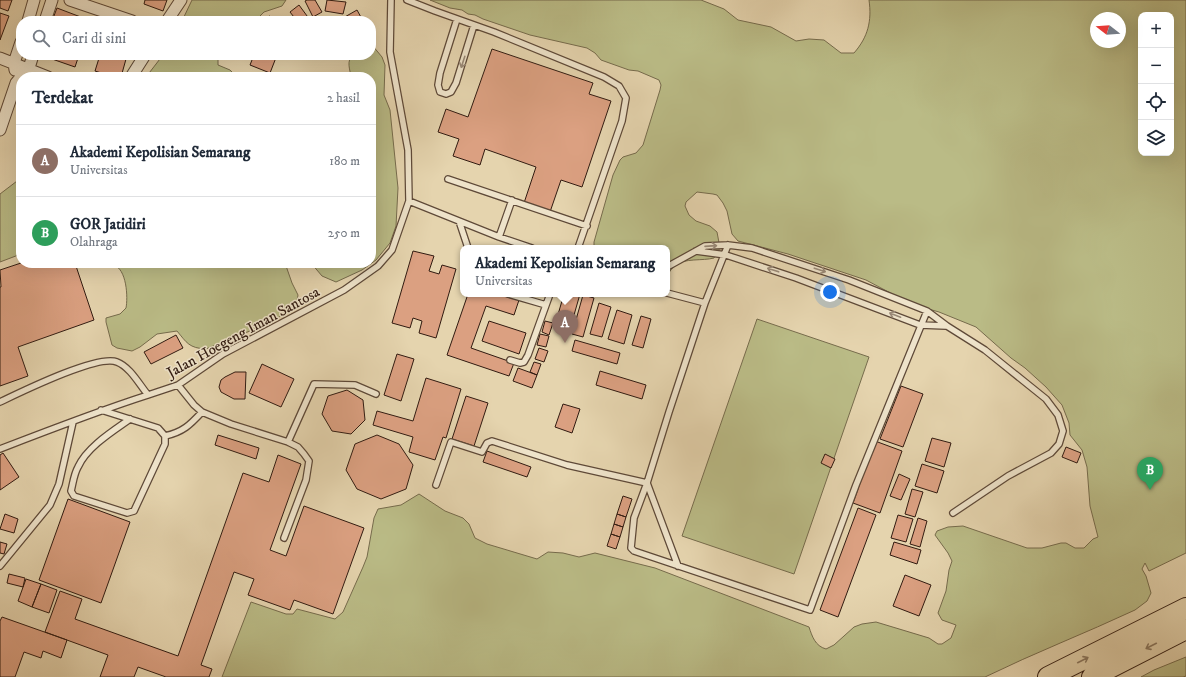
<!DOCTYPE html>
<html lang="id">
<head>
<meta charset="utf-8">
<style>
	:root { --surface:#fff; --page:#f2f2f3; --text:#1f2937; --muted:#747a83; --line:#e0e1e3; --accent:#d93025 }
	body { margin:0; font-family:"IM FELL DW Pica",serif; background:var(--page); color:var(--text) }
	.controls { position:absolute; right:12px; top:12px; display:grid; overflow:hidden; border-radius:8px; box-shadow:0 4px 16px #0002 }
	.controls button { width:36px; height:36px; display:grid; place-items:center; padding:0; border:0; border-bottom:1px solid var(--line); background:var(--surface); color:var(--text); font:20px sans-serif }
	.compass { position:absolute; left:1090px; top:12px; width:36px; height:36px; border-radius:50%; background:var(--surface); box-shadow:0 4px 16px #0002; rotate:287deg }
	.you { position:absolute; left:830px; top:292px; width:14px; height:14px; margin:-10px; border:3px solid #fff; border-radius:50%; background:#1a73e8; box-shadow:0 0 0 6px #1a73e833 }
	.badge { display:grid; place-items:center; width:26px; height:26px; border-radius:50%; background:var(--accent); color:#fff; font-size:13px; font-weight:700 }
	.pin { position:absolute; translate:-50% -33px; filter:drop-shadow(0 1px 2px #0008) }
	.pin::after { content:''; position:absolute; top:21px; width:14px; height:12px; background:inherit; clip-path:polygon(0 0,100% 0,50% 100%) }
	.popup { position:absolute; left:460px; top:245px; width:210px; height:52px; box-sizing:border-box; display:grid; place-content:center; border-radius:8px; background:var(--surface); filter:drop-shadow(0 1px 3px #0005); font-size:13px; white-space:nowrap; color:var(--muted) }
	.popup b { font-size:15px; color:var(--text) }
	.popup::after { content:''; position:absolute; left:50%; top:100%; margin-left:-8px; border:8px solid transparent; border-top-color:var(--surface) }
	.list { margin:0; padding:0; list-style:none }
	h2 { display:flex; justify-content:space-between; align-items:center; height:52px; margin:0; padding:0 16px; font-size:17px }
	h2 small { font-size:13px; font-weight:400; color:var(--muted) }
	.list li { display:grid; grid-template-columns:26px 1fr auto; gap:12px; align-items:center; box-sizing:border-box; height:72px; padding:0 16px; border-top:1px solid var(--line) }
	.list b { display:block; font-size:15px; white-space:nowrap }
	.list p { margin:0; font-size:13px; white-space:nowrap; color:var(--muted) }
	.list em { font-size:13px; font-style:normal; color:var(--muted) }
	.icon { flex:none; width:22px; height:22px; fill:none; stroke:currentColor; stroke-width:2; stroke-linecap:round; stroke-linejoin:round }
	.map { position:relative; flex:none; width:1186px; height:677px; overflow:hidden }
	.search { position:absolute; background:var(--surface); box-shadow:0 4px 16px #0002; left:16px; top:16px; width:360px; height:44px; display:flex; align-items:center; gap:10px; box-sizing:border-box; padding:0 14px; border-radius:16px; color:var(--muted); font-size:15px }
	.panel { position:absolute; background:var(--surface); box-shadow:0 4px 16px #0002; left:16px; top:72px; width:360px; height:196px; border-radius:16px }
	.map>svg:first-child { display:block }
	.green { fill:#babb86; stroke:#766b4c; fill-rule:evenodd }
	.building { fill:#dba081; stroke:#311b11 }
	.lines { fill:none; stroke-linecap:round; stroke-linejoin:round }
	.service-casing { stroke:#5e4938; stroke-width:8 }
	.minor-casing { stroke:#5e4938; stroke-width:13 }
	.motorway-casing { stroke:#311b11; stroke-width:22 }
	.service { stroke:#eee3ca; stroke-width:5.5 }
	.minor { stroke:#eee3ca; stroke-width:11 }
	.motorway { stroke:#e5d4ae; stroke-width:20 }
	.oneway { stroke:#998977 }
	.oneway2 { stroke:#8b7860 }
	.labels { text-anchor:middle; stroke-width:3; stroke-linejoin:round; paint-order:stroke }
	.street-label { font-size:15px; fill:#311b11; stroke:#eee3ca }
</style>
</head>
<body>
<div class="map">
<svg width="1186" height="677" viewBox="0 0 1186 677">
	<rect width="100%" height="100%" fill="#e5d4ae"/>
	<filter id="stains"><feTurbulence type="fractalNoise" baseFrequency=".005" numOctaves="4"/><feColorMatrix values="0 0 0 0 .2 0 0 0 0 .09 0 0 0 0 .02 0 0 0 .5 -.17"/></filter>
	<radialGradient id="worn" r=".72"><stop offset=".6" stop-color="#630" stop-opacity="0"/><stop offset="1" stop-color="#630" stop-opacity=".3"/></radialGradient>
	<!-- green -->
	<path class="green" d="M192,0H286L282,6L264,12L255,21H182Z
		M430,0H701L724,9L738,20L771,27L796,41L809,39L824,40L841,53H854C868,37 872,21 869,0H1186V553L1149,571L1145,563L1142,569L1146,576L1151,593L1147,601L1135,610C1086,633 1034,653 985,677H222L251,602L286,614H293L297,609L335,619L343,612L363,567L367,557L374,518L378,509L401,505L419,494L445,511L463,518L469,524L475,538L487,544L537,559L548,552L563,553L579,557L595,553L655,568L809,627C812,636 815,646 826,649L834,645L854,627L862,624L876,622L929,638L938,644H942L951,638L956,625L942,620L938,613L946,591L949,570L952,561L948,553L935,535L937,531L948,527L963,526L1027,548H1042L1061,543H1066L1075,548H1084L1093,539L1098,537L1090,506L1087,467L1082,450L1070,435L1069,423L1062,405L1046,387L1025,368L1011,358L976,327L939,312L911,304L866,280L788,254L738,241L732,234L727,211L723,203L717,195L713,194L697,192L686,202L685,206L689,215L696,221L710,226L717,232L720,248L714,258C703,261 684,258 676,265C672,267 670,272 667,275V248H594V242L613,175L620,160L623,157L636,153L643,145L660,90L661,85L659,80L638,71L629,70L601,60L595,53L587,48L530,35L483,19L475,15L468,14L462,10L450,8ZM1141,15H1171V153H1141ZM1096,18H1120V42H1096Z
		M372,45L382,57L385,65L384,95L390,110L398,188L396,226L390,243L376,260L362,270L336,282L322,276L311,263H371V77H351C350,69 346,61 353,55H371V46Z
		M163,55H218V65L230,70L237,77H146Z
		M21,178V254L0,262V194Z
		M88,263H285L292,283L298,295L296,307L267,324L206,349C189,348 187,343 177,331L157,334L140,347L132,351L117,348L112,345L106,322V318L120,314L126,308C128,298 127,268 113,265C103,264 98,269 88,263Z
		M757,319L869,357L794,574L682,536Z
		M1186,657V676L1183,677H1141L1154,670Z"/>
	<!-- building -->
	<path class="building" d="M0,0H12L8,11L0,8Z
		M145,0H167L163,11L144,4Z
		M307,0H315L322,12L313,17L305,1Z
		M327,0L346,2L343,14L325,11Z
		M299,5L310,20L309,21H297L290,12Z
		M57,8L86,19L85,21H52Z
		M357,10L362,19L359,21H345L343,18Z
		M0,13L9,16L0,40Z
		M269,16L283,21H267Z
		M492,49L593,83L589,94L611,101L582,187L561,180L550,212L524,203L536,167L485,149L480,165L453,156L459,139L438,132L446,109L468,117Z
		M54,55H79L75,67L52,59Z
		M100,55H113L126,59L121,77H114L95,71Z
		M254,55H277L270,73L250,65Z
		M413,251L434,256L429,271L439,274L442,265L456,269L436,338L419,333L422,321L413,318L410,328L392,323Z
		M21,263H75L94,320L18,347L28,376L0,386V287H1L0,270Z
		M468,294H502L519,300L514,315L486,306L471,348L514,363L509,376L447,355Z
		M564,294H580L572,322L557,318Z
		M583,295L594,298L583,337L572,334Z
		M599,303L611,307L602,337L590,334Z
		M617,310L632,315L624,344L608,339Z
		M641,316L651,319L643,348L632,345Z
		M489,321L526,333L519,354L482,341Z
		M545,321L553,323L549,335L542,332Z
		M540,334L549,336L546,347L537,345Z
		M176,335L183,348L151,364L144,352Z
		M575,340L620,353L617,364L572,351Z
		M539,348L548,351L544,362L535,359Z
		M397,354L414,359L401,401L384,395Z
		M534,362L541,364L537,375L530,372Z
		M262,364L294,379L281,407L249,393Z
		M518,368L537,375L532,388L513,381Z
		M600,371L646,385L642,399L596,385Z
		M235,372H246L245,399H234L221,392L219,387L221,380L225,377Z
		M426,378L461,389L446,438L443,437L435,460L409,452L413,437L373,425L377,411L413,421Z
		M901,386L923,394L903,447L880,439Z
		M347,390L363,400L365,420L351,434L332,431L322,414L328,396Z
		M466,396L488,403L474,446L452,439Z
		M563,404L580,409L572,433L555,427Z
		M218,435L259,448L256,459L215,445Z
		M377,435L399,444L413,465L406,489L381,499L357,489L346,470L355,444Z
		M932,438L951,443L944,467L925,461Z
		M875,441L902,451L880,513L853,503Z
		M1066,447L1081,453L1077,463L1062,457Z
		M487,451L531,467L527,477L483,462Z
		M3,453L19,477L0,490V455Z
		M825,454L835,459L831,468L821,463Z
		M278,455L301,464L270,550L286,556L304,506L364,528L333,614L294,600L290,610L248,595L254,579L234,572L201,665L212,669L209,677H166L138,667L134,677H100L108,655L45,632L60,591L82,599L75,619L178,656L243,473L269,482Z
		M922,464L944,471L937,493L915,486Z
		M899,474L910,479L901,500L890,496Z
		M912,489L923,492L915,517L905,514Z
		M623,496L632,499L626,517L617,514Z
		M68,499L130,522L101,603L39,580Z
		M858,508L876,515L838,617L820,610Z
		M5,514L18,519L14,533L0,529Z
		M617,514L626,517L623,527L614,524Z
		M898,515L913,519L906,542L891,538Z
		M918,518L927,521L920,547L910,544Z
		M614,524L623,527L620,537L611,534Z
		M611,534L620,537L616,549L607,546Z
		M0,542L7,544L4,554L0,553Z
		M894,542L921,550L917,564L890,555Z
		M9,574L25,578L23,587L7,583Z
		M905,575L931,585L919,616L893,606Z
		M26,579L41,584L32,607L18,601Z
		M41,584L57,590L49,613L32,607Z
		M2,617L67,640L61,658L43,651L41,658L24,652L15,677H0V621Z"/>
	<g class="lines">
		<defs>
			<path id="service" d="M407,0L435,11L494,32L604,77L619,86L626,98L622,121L578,248
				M457,19L440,73L438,85L440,92L446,94L451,92L456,83L474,25
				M448,179L587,226
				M409,201L499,237L532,248
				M459,221L468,248
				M499,237L512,200
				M728,245L705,303L669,412L647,483L634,518L631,548L634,551L810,610L856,485L927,311
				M696,251L726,255L796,278L920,325L946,326
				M667,267L705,246L728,245L752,248L849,280L927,311L947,326L985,350L1046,399L1058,415L1063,431L1059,444L1051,453L1008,476L953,513
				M667,293L705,303
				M508,294L546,305
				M510,360L520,363L524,362L528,355L550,294
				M178,385L194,405L202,412L231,424L288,442L298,447L304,454L309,461L306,480L284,538
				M0,402C21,392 98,354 117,362C130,367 139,384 148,395L178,385L223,354L344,290L378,266L392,250L409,201L408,150L390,52L391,0
				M101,410L158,428L165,436V444L134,511L127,513L74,496L71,491C73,483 74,474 78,467C87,447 113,431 130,419
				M165,436C183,432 190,425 202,412
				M288,442L314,384L355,385L376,394
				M0,449C49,430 98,411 148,395
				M436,485L451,442L482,452L487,443L492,441L567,465L647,483L678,566
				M0,566L50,505L59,484L73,422"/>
			<path id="minor" d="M70,0L132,21
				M28,21L34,0
				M45,21L52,0
				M167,21L181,0
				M0,58L48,77
				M15,70L14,63L21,42
				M24,74L29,68L33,55
				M131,77L145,55
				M0,130L16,83L21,77"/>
			<path id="motorway" d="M1048,677L1186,608
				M1092,677L1186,629"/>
		</defs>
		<!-- service casing -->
		<use href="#service" class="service-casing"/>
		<!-- minor casing -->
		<use href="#minor" class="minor-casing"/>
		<!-- motorway casing -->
		<use href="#motorway" class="motorway-casing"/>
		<!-- service -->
		<use href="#service" class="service"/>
		<!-- minor -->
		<use href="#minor" class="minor"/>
		<!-- motorway -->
		<use href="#motorway" class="motorway"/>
	</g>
	<!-- one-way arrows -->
	<defs><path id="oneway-shaft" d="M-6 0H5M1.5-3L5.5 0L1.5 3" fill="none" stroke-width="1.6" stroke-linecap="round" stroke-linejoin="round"/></defs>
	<g class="oneway">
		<use href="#oneway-shaft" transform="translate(463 62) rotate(108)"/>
		<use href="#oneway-shaft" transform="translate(711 246) rotate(-4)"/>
		<use href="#oneway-shaft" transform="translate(773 270) rotate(-162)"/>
		<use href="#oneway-shaft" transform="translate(820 270) rotate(18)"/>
		<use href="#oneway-shaft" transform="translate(895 315) rotate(-159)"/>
	</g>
	<g class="oneway2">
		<use href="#oneway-shaft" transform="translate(1151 646) rotate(153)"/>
		<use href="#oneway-shaft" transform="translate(1083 660) rotate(-27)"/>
	</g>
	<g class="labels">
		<!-- street labels -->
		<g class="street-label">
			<text transform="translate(243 332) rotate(-29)" y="5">Jalan Hoegeng Iman Santosa</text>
		</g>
	</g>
	<rect width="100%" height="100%" filter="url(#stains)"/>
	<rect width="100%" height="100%" fill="url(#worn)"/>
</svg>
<div class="controls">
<button>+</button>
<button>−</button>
<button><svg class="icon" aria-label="locate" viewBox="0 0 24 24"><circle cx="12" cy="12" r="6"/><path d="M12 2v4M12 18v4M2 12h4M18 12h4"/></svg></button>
<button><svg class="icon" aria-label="layers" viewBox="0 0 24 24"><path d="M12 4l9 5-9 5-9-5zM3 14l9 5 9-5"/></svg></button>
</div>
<svg class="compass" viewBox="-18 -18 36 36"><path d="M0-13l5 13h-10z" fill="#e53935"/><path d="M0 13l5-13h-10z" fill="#747a83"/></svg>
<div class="you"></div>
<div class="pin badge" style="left:565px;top:343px;background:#8d6e63">A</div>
<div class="popup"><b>Akademi Kepolisian Semarang</b>Universitas</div>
<div class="pin badge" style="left:1150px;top:490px;background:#2e9e5b">B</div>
<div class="search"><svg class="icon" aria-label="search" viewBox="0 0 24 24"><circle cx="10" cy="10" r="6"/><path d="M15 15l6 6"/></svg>Cari di sini</div>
<section class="panel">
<h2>Terdekat<small>2 hasil</small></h2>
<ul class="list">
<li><span class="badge" style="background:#8d6e63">A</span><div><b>Akademi Kepolisian Semarang</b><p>Universitas</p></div><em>180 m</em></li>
<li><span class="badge" style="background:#2e9e5b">B</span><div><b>GOR Jatidiri</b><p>Olahraga</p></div><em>250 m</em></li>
</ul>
</section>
</div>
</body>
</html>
